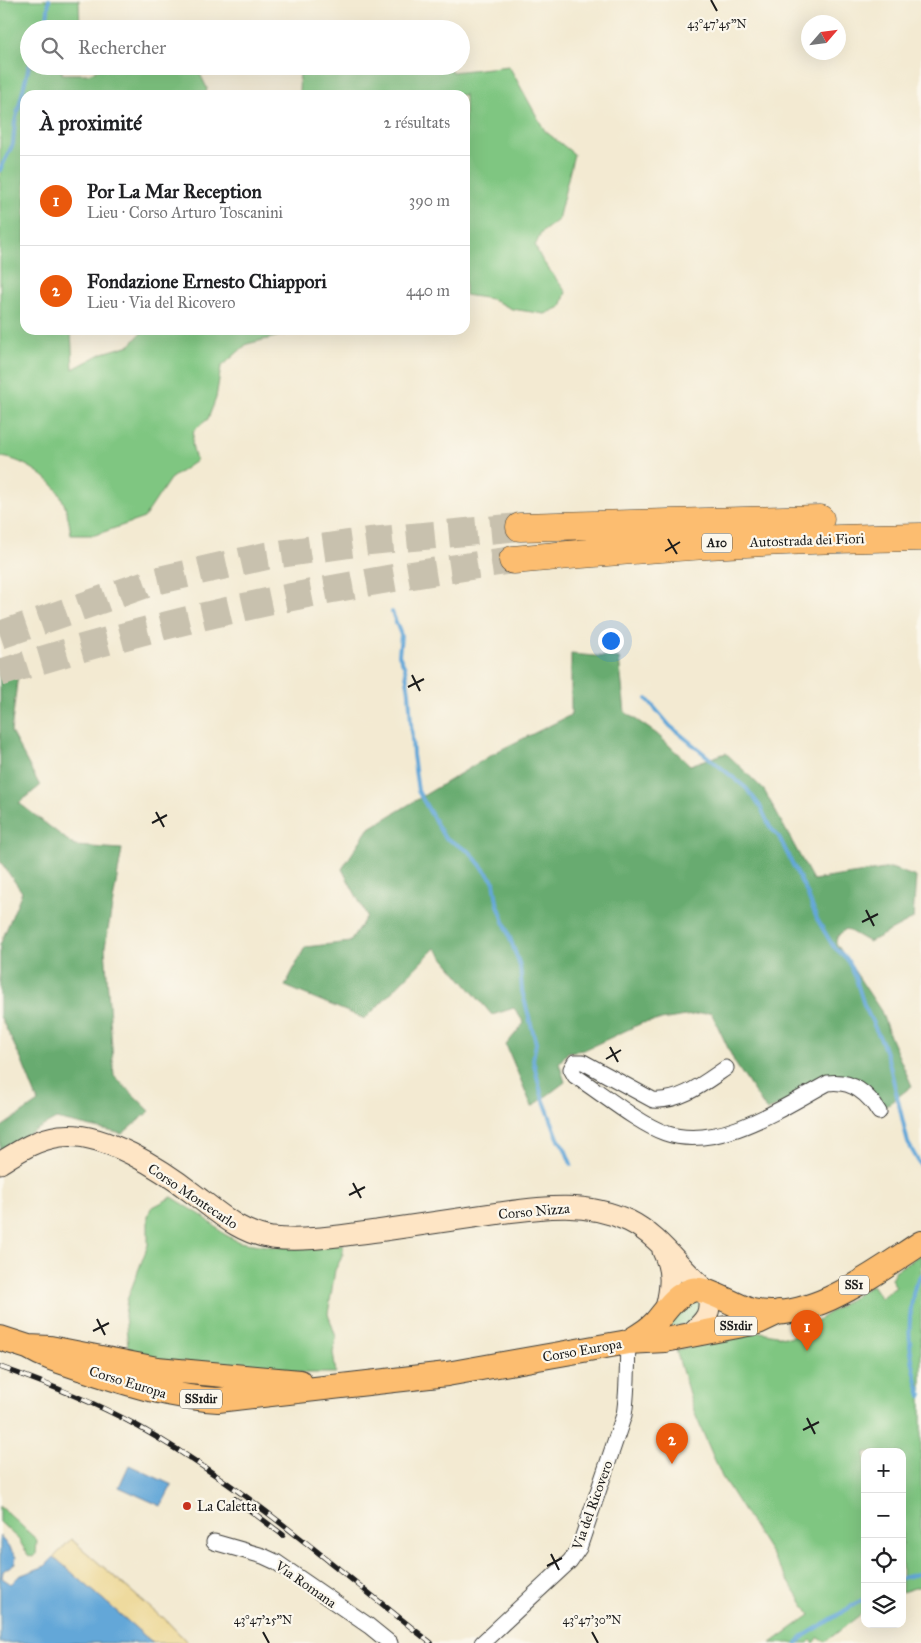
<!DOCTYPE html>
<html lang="fr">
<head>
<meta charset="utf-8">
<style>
	:root { --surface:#fff; --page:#f6f6f6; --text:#202124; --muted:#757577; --line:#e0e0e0; --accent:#ea580c }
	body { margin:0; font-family:"IM FELL Great Primer",serif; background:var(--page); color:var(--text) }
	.controls { position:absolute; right:15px; bottom:15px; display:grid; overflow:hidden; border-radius:10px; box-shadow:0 5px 20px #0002 }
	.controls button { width:45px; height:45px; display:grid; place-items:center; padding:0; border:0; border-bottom:1px solid var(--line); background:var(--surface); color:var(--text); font:25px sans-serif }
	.compass { position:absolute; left:801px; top:15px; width:45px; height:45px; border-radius:50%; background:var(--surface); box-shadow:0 5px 20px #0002; rotate:62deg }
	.you { position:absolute; left:610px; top:640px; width:18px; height:18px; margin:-12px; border:4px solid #fff; border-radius:50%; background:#1a73e8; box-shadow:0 0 0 8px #1a73e833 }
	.badge { display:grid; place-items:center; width:32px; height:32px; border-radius:50%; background:var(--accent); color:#fff; font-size:16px; font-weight:700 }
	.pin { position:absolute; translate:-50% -41px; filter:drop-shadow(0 1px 2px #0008) }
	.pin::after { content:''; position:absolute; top:26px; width:18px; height:15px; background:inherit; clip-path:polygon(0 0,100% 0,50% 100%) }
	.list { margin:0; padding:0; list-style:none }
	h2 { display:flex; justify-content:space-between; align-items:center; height:65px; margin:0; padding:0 20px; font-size:21px }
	h2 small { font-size:16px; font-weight:400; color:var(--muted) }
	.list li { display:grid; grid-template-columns:32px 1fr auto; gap:15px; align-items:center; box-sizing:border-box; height:90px; padding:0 20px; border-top:1px solid var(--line) }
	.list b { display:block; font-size:19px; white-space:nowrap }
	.list p { margin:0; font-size:16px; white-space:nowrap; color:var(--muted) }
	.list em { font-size:16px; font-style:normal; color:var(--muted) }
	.icon { flex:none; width:28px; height:28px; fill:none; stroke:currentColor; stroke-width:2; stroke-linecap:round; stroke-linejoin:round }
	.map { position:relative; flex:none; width:921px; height:1643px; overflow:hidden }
	.search { position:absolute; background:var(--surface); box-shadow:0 5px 20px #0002; left:20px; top:20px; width:450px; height:55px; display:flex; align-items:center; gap:12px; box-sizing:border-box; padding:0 18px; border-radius:28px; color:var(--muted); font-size:19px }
	.panel { position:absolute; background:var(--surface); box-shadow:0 5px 20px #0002; left:20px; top:90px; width:450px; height:245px; border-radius:15px }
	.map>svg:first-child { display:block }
	.green { fill:#7fc681; stroke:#4e714e }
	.forest { fill:#67ab6f; stroke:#426446 }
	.sand { fill:#eeda9e; stroke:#857b5d }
	.water { fill:#63a7d8; stroke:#40627a }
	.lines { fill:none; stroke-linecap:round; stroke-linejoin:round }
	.stream { stroke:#63a7d8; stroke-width:4 }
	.motorway-tunnel { stroke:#c8c1ae; stroke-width:28; stroke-dasharray:28 14; stroke-linecap:butt }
	.minor-casing { stroke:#3c3b37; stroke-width:17 }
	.secondary-casing { stroke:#3c3b37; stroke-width:23 }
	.primary-casing { stroke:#3c3b37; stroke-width:26 }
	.motorway-casing { stroke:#3c3b37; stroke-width:29 }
	.minor { stroke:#fff; stroke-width:15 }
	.secondary { stroke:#fee5c5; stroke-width:21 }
	.primary { stroke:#fcbd6f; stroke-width:24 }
	.motorway { stroke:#fcbd6f; stroke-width:28 }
	.rail-casing { stroke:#1c1c1c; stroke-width:5.5 }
	.rail { stroke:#fbf7ec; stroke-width:4; stroke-dasharray:11; stroke-linecap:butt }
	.ticks { fill:none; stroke:#1c1c1c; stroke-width:2 }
	.poi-dot { fill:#c8321e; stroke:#fbf7ec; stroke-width:2 }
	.labels { text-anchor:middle; stroke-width:4.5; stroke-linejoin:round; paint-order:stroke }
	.shield { fill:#fbf7ec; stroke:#5f5e5a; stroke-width:1 }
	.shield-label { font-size:12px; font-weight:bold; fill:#1c1c1c }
	.street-label { font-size:14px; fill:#1c1c1c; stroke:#fbf7ec }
	.poi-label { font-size:14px; fill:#1c1c1c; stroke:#fbf7ec; text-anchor:start }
	.ticks-label { font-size:12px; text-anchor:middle; fill:#1c1c1c; stroke:#fbf7ec; stroke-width:4.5; stroke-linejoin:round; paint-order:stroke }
</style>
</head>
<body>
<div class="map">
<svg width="921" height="1643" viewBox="0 0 921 1643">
	<rect width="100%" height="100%" fill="#fbf7ec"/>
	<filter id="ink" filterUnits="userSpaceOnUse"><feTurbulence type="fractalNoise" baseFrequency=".02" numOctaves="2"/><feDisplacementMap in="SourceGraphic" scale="10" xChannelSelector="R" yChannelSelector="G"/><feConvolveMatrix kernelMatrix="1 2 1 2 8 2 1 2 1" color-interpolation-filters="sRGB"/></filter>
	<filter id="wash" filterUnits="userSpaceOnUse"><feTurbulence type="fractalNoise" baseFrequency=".0096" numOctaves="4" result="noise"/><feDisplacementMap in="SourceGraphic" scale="20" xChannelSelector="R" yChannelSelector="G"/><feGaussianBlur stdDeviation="1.12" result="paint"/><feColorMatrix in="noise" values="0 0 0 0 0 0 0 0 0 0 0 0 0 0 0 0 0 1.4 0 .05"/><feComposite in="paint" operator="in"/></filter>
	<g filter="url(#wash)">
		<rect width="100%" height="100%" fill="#f3ead2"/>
		<!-- green -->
		<path class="green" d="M0,0H79L80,29H29V66H62V74H88L106,66H196L207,88L206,95H25V330H71L73,369L103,353L130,345L144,330H304L247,344L221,367L216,398L208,419L194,430L192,444L196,461L170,479L144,518L95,535H71C69,520 66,503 57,490C45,474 19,458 0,457Z
			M300,66H444L452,72L509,66L545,131L574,154L558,220L541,233L535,246L542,260L566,292L561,307L545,314L512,309L491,299L465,295V95H299Z
			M172,1197L204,1217L224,1234L239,1242L274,1247L343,1245V1255L335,1270L328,1314L336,1337L333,1353L336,1373H305L129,1357L125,1315L127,1300L148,1245V1216L151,1208Z
			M921,1254V1586L902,1592V1452H865V1611L825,1642L819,1637L814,1643L811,1640L808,1643H771L810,1615L722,1477L695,1414L676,1350L761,1332L790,1338L872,1285L881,1298L896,1287L891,1279L895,1271Z
			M704,1300L695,1322L657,1330L683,1301Z
			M0,1506L37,1540L36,1555L32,1557L28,1555L19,1540L0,1522Z"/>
		<!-- forest -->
		<path class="forest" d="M571,654L619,658L625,712L657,734L690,765L726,753L764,790L813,880L891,868L916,877L913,919L869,942L846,929C841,933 836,936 836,943L881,1011L891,1039L912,1086L882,1109L850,1085L821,1086L767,1111L735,1063L711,1012L642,1023L584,1050L568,1052L559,1063L565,1082L532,1107L506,1045L524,1023L514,1008L492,1015L435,948L365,1019L285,986L305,947L350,942L367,916L342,869L368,829L498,751L571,715Z
			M0,662L18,674L11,732L40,786L19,803L75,846L122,849L105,947L114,1076L150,1111L122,1134L56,1119L0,1150V1128L38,1102L21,1059L0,1016V945L22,892L0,861Z"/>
		<!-- sand -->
		<path class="sand" d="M71,1539L161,1617H163L188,1643H153L54,1557Z"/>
		<!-- water -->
		<path class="water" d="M129,1465L172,1485L161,1506L119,1487Z
			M0,1536L16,1557L15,1563L3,1571L2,1578L11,1584L19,1576L45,1566L54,1557L153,1643H0Z"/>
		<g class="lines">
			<!-- stream -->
			<path class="stream" d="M46,29L49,0
				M0,170L13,144L15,122L29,66
				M392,612L401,635L399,655L405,668L409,692L413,755L418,791L444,837L470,852L494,882L497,902L520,966L522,991L536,1043L533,1060L541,1093L558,1138L565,1149L571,1164
				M647,699L670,726L746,788L760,806L770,827L779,837L807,893L817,919L833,946L847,959L855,976L864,1005L882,1042L889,1062L908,1143L921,1166
				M921,1275C915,1282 913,1292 912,1301C906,1336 911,1362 921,1396
				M902,1578L921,1573
				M797,1643L804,1636L865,1598"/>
		</g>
	</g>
	<g filter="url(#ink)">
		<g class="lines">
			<!-- motorway-tunnel -->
			<path class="motorway-tunnel" d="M0,635L155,581L266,556L370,541L520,527
				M0,673C171,618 335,584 513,560"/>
			<defs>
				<path id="minor" d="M726,1068C704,1083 681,1102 653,1100L583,1062H575L571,1069L575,1076C600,1092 639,1124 665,1133C718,1152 783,1107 828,1083C851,1080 867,1092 879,1112
					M214,1542L263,1556L276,1562L369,1626L390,1643
					M482,1643L570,1561L579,1548L624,1415C628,1391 627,1367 628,1342"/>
				<path id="secondary" d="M0,1163C19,1151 37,1139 60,1136C102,1130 163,1170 195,1195C220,1214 240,1233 272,1238C307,1242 342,1235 377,1231C418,1225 459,1219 500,1213C544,1207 587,1201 629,1221C660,1236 681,1270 707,1291C713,1313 706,1320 690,1334
					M663,1251C673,1271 671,1287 666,1308"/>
				<path id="primary" d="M0,1338L28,1347L50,1348L157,1369L300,1382
					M628,1342C638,1336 648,1331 656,1322C667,1309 675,1295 692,1290C705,1286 737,1307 752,1311C810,1324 876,1272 921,1243
					M28,1347C48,1359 69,1364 92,1372C136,1386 172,1397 218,1400L447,1374L628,1342L665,1340L758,1322L779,1312"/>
				<path id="motorway" d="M520,527L820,519
					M513,560C649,547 784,539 921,537"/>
			</defs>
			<!-- minor casing -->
			<use href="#minor" class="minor-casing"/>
			<!-- secondary casing -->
			<use href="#secondary" class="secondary-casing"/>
			<!-- primary casing -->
			<use href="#primary" class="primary-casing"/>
			<!-- motorway casing -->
			<use href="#motorway" class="motorway-casing"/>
			<!-- minor -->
			<use href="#minor" class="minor"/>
			<!-- secondary -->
			<use href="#secondary" class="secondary"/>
			<!-- primary -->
			<use href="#primary" class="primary"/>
			<!-- motorway -->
			<use href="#motorway" class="motorway"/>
			<defs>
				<path id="rail" d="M0,1367C45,1383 90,1400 132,1423C241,1483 334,1567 431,1643
					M235,1499L283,1535"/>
			</defs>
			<!-- rail casing -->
			<use href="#rail" class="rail-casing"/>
			<!-- rail -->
			<use href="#rail" class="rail"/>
		</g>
	</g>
	<!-- ticks -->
	<path class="ticks" d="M711,0L717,11M668,539L677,554M665,551L680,542M412,675L420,691M408,687L424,679M156,812L164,827M152,823L167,815M866,910L874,926M862,922L878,914M610,1047L618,1062M606,1059L621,1050M353,1183L361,1198M349,1195L365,1187M97,1319L105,1335M93,1331L109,1323M807,1418L815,1434M803,1430L819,1422M551,1554L559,1570M547,1566L562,1558M263,1632L269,1643M592,1632L598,1643"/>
	<!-- markers -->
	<circle class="poi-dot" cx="187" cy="1506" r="5"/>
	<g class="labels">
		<!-- shield labels -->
		<g class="shield">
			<rect x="702" y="533.5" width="30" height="19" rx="4"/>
			<rect x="839" y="1275.5" width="30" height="19" rx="4"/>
			<rect x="715" y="1316.5" width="42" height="19" rx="4"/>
			<rect x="180" y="1389.5" width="42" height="19" rx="4"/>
		</g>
		<g class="shield-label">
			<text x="717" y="547">A10</text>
			<text x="854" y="1289">SS1</text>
			<text x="736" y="1330">SS1dir</text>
			<text x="201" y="1403">SS1dir</text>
		</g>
		<!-- street labels -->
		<g class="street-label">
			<text transform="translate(807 540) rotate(-2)" y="5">Autostrada dei Fiori</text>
			<text transform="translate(193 1196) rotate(34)" y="5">Corso Montecarlo</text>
			<text transform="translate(534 1211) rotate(-5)" y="5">Corso Nizza</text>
			<text transform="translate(582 1350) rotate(-10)" y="5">Corso Europa</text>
			<text transform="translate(128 1382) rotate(17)" y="5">Corso Europa</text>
			<text transform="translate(592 1505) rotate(-70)" y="5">Via del Ricovero</text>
			<text transform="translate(306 1584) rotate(35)" y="5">Via Romana</text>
		</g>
		<!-- poi labels -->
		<g class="poi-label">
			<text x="197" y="1511">La Caletta</text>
		</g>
	</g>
	<g class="ticks-label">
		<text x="717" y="28">43°47'45"N</text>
		<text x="263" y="1624">43°47'25"N</text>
		<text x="592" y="1624">43°47'30"N</text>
	</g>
</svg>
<div class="controls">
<button>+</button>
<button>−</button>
<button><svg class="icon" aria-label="locate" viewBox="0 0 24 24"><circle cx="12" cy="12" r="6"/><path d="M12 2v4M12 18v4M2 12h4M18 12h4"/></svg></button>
<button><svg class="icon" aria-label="layers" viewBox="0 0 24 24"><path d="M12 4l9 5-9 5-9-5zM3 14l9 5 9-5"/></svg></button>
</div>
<svg class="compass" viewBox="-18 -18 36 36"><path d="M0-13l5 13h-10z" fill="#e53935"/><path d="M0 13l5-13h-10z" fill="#757577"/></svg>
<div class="you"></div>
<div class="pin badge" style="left:807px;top:1351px">1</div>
<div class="pin badge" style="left:672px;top:1464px">2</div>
<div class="search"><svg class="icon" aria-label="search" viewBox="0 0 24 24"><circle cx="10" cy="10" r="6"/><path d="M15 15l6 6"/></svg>Rechercher</div>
<section class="panel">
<h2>À proximité<small>2 résultats</small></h2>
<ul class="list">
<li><span class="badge">1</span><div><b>Por La Mar Reception</b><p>Lieu · Corso Arturo Toscanini</p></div><em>390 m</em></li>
<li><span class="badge">2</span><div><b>Fondazione Ernesto Chiappori</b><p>Lieu · Via del Ricovero</p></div><em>440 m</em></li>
</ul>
</section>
</div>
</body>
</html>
